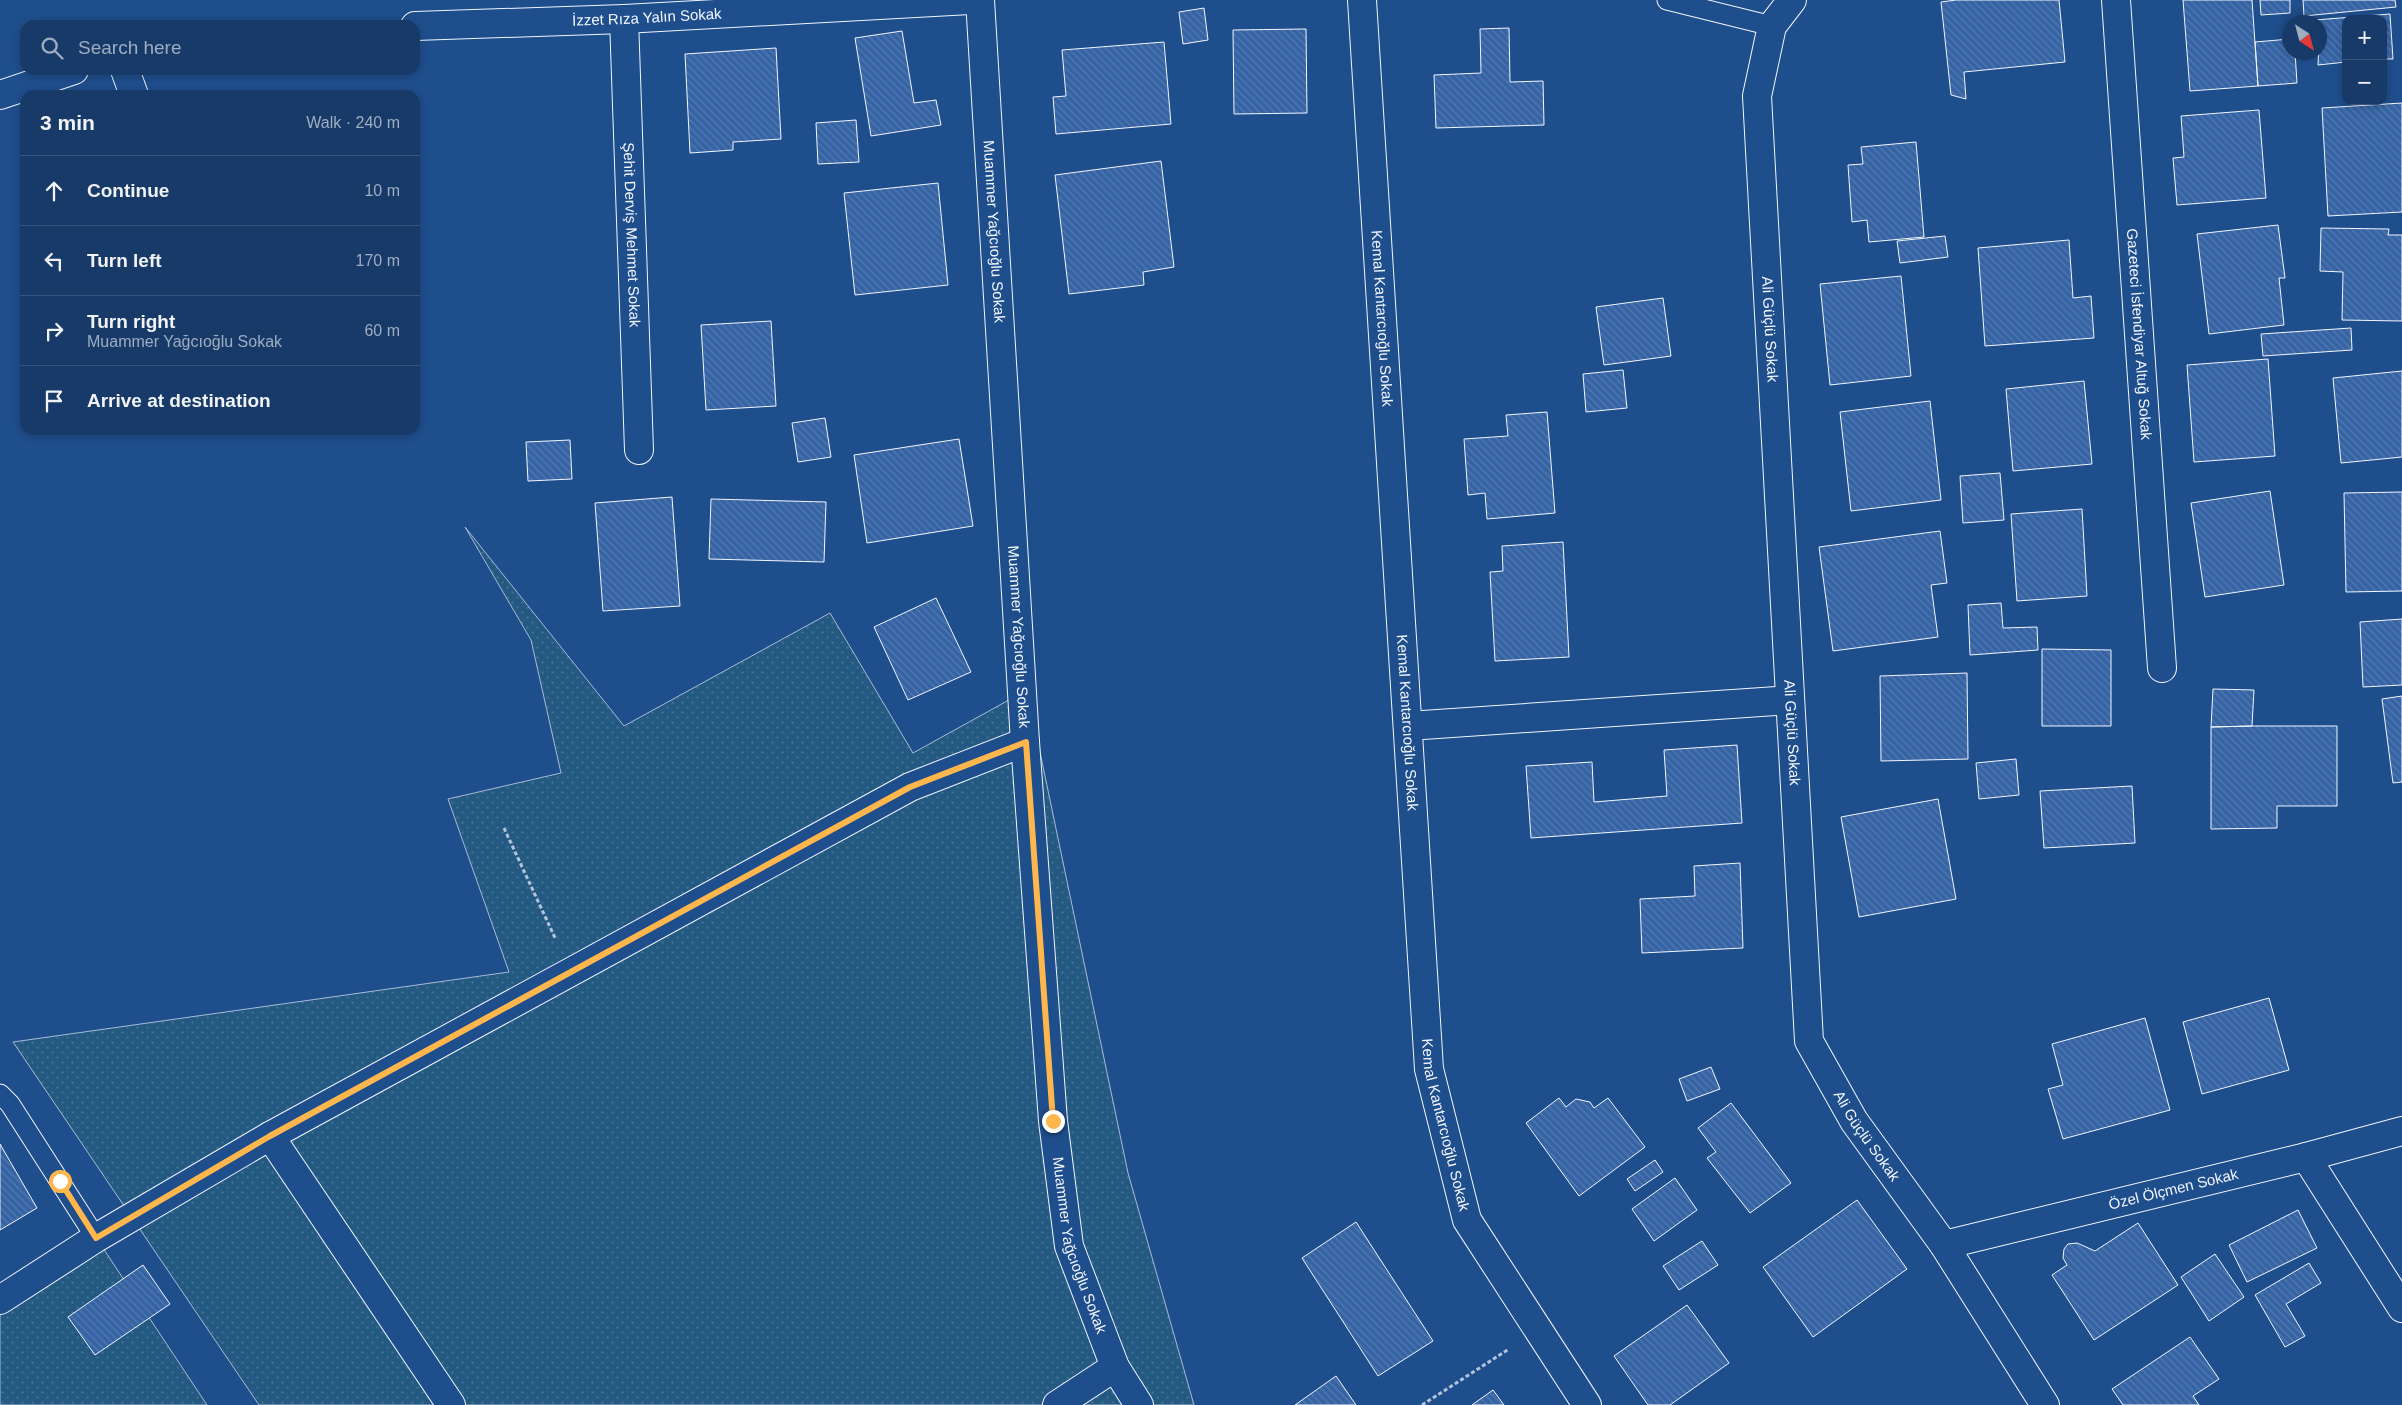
<!DOCTYPE html>
<html lang="en">
<head>
<meta charset="utf-8">
<style>
	:root { --surface:#173a69; --page:#244571; --text:#f1f3f6; --muted:#9eadc0; --line:#36547d }
	body { margin:0; font-family:Helvetica,sans-serif; background:var(--page); color:var(--text) }
	.controls { position:absolute; right:15px; top:15px; display:grid; overflow:hidden; border-radius:10px; box-shadow:0 2px 8px #0003 }
	.controls button { width:45px; height:45px; display:grid; place-items:center; padding:0; border:0; border-bottom:1px solid var(--line); background:var(--surface); color:var(--text); font:25px sans-serif }
	.compass { position:absolute; left:2282px; top:15px; width:45px; height:45px; border-radius:50%; background:var(--surface); box-shadow:0 2px 8px #0003; rotate:144deg }
	.stop { position:absolute; width:15px; height:15px; margin:-11px; border:4px solid #ffb74d; border-radius:50%; background:#fff }
	.stop.end { background:#ffb74d; border-color:#fff; box-shadow:0 1px 5px #0008 }
	.list { margin:0; padding:0; list-style:none }
	h2 { display:flex; justify-content:space-between; align-items:center; height:65px; margin:0; padding:0 20px; font-size:21px }
	h2 small { font-size:16px; font-weight:400; color:var(--muted) }
	.list li { display:grid; grid-template-columns:32px 1fr auto; gap:15px; align-items:center; box-sizing:border-box; height:70px; padding:0 20px; border-top:1px solid var(--line) }
	.list b { display:block; font-size:19px; white-space:nowrap }
	.list p { margin:0; font-size:16px; white-space:nowrap; color:var(--muted) }
	.list em { font-size:16px; font-style:normal; color:var(--muted) }
	.icon { flex:none; width:28px; height:28px; fill:none; stroke:currentColor; stroke-width:2; stroke-linecap:round; stroke-linejoin:round }
	.map { position:relative; flex:none; width:2402px; height:1405px; overflow:hidden }
	.search { position:absolute; background:var(--surface); box-shadow:0 2px 8px #0003; left:20px; top:20px; width:400px; height:55px; display:flex; align-items:center; gap:12px; box-sizing:border-box; padding:0 18px; border-radius:15px; color:var(--muted); font-size:19px }
	.panel { position:absolute; background:var(--surface); box-shadow:0 2px 8px #0003; left:20px; top:90px; width:400px; height:345px; border-radius:15px }
	.map>svg:first-child { display:block }
	.grass { fill:url(#grass-dots); stroke:#a8bbd7 }
	.building { fill:url(#building-back-hatch); stroke:#f2f6ff }
	.lines { fill:none; stroke-linecap:round; stroke-linejoin:round }
	.service-casing { stroke:#f2f6ff; stroke-width:21 }
	.minor-casing { stroke:#f2f6ff; stroke-width:30 }
	.path { stroke:#b3c4dc; stroke-width:3; stroke-dasharray:4 2.5; stroke-linecap:butt }
	.service { stroke:#1f4e8c; stroke-width:19 }
	.minor { stroke:#1f4e8c; stroke-width:28 }
	.route { stroke:#ffb74d; stroke-width:6 }
	.labels { text-anchor:middle; stroke-width:4; stroke-linejoin:round; paint-order:stroke }
	.street-label { font-size:15px; fill:#f2f6ff; stroke:#1f4e8c }
</style>
</head>
<body>
<div class="map">
<svg width="2402" height="1405" viewBox="0 0 2402 1405">
	<defs>
		<pattern id="grass-dots" width="8" height="8" patternUnits="userSpaceOnUse" patternTransform="scale(1.25)"><rect width="8" height="8" fill="#245a82"/><path d="M2 2h.1M6 6h.1" fill="none" stroke="#447295" stroke-width="1.8" stroke-linecap="round"/></pattern>
		<pattern id="building-back-hatch" width="6" height="6" patternUnits="userSpaceOnUse" patternTransform="scale(1.25)"><rect width="6" height="6" fill="#3563a3"/><path d="M-1 5l2 2M0 0l6 6M5-1l2 2" fill="none" stroke="#537ab1"/></pattern>
	</defs>
	<rect width="100%" height="100%" fill="#1f4e8c"/>
	<!-- grass -->
	<path class="grass" d="M465,527L624,726L830,613L913,753L1027,690L1128,1173L1194,1405H259L13,1042L509,972L448,799L561,773L531,640Z
		M99,1242L207,1405H0V1297Z"/>
	<!-- building -->
	<path class="building" d="M1956,0H2059L2065,62L1964,72L1966,99L1951,95L1941,2Z
		M2183,0H2252L2258,86L2190,91Z
		M2260,0H2290V13L2261,15Z
		M2303,0H2395L2396,7L2304,16Z
		M1204,8L1208,40L1183,44L1179,12Z
		M2390,14L2393,59H2383V19H2346V62L2318,65L2320,22H2315V20Z
		M1509,28L1510,82L1543,81L1544,125L1436,128L1434,75L1481,73L1480,29Z
		M1306,29L1307,113L1234,114L1233,30Z
		M902,31L914,103L936,100L941,125L871,136L855,38Z
		M2290,39V52H2295L2297,83L2258,86L2255,42Z
		M1164,42L1171,124L1056,134L1053,97L1066,96L1062,50Z
		M776,48L781,139L733,142V150L690,153L685,54Z
		M2402,103V212L2328,216L2322,108Z
		M2259,110L2266,198L2177,205L2173,158L2184,157L2181,116Z
		M856,120L859,162L818,164L816,123Z
		M1916,142L1924,237L1869,242L1867,220L1852,222L1848,165L1863,164L1861,147Z
		M1161,161L1174,267L1143,272L1144,285L1069,294L1055,175Z
		M938,183L948,285L855,295L844,193Z
		M2278,225L2285,278H2279L2284,325L2209,334L2197,234Z
		M2321,228L2389,229L2388,235H2402V321L2342,320L2343,272L2320,271Z
		M1945,236L1948,257L1900,263L1897,241Z
		M2069,240L2073,298L2091,296L2094,338L1985,346L1978,248Z
		M1901,276L1911,376L1830,385L1820,284Z
		M1663,298L1671,356L1604,365L1596,307Z
		M771,321L776,406L706,410L701,325Z
		M2351,328L2352,350L2263,356L2261,334Z
		M2268,359L2275,456L2194,462L2187,365Z
		M1623,370L1627,408L1586,412L1583,374Z
		M2402,371V457L2341,463L2333,378Z
		M2084,381L2092,464L2013,471L2006,389Z
		M1930,401L1941,500L1851,511L1840,412Z
		M1547,412L1555,513L1487,519L1485,493L1468,495L1464,439L1508,436L1506,415Z
		M825,418L831,457L798,462L792,423Z
		M959,439L973,526L867,543L854,455Z
		M570,440L572,479L528,481L526,442Z
		M2000,473L2004,520L1963,523L1960,476Z
		M2270,491L2284,585L2205,597L2191,503Z
		M2402,492V591L2346,592L2344,493Z
		M672,497L680,606L603,611L595,503Z
		M711,499L826,502L824,562L709,559Z
		M2082,509L2087,596L2017,601L2011,514Z
		M1940,531L1947,583L1931,585L1938,637L1833,651L1819,547Z
		M1563,542L1569,657L1495,661L1490,572L1503,571L1502,546Z
		M936,598L971,672L908,700L874,627Z
		M2001,603L2003,628L2037,627L2038,650L1970,655L1968,605Z
		M2402,619V685L2363,687L2360,622Z
		M2042,649L2111,650V726H2042Z
		M1967,673L1968,759L1881,761L1880,676Z
		M2213,689L2254,690L2252,726L2211,727Z
		M2402,696V782L2393,783L2382,699Z
		M2252,726H2337V806H2277V828L2211,829V727Z
		M1737,745L1742,823L1531,838L1526,766L1592,762L1594,802L1667,796L1664,750Z
		M2016,759L2019,795L1979,799L1976,763Z
		M2132,786L2135,843L2044,848L2040,791Z
		M1938,799L1956,899L1859,917L1841,817Z
		M1740,863L1743,948L1642,953L1640,899L1695,896L1694,866Z
		M2269,998L2289,1070L2202,1094L2183,1022Z
		M2145,1018L2170,1110L2063,1139L2048,1089L2063,1085L2052,1044Z
		M1711,1067L1720,1089L1687,1101L1679,1079Z
		M1559,1098L1566,1107L1576,1099L1590,1102L1594,1108L1608,1098L1645,1147L1579,1196L1526,1123Z
		M1731,1103L1791,1183L1750,1213L1707,1158L1716,1152L1698,1128Z
		M0,1144L37,1208L0,1230Z
		M1655,1160L1663,1172L1635,1191L1627,1179Z
		M1675,1178L1697,1210L1654,1241L1632,1209Z
		M1857,1200L1907,1269L1813,1337L1763,1267Z
		M2298,1210L2317,1248L2247,1282L2229,1245Z
		M1356,1222L1433,1341L1378,1376L1302,1258Z
		M2138,1223L2178,1285L2094,1340L2052,1275L2067,1265L2063,1258L2064,1249L2068,1244L2077,1243L2095,1251Z
		M1702,1241L1718,1265L1679,1290L1663,1266Z
		M2215,1254L2244,1297L2209,1321L2181,1277Z
		M2309,1263L2321,1283L2286,1304L2305,1336L2285,1347L2255,1295Z
		M143,1265L170,1304L95,1355L68,1317Z
		M1687,1305L1729,1363L1670,1405H1648L1614,1356Z
		M2190,1337L2219,1379L2193,1396L2199,1405H2123L2112,1389Z
		M1336,1376L1356,1405H1295Z
		M1493,1390L1504,1405H1472Z"/>
	<g class="lines">
		<defs>
			<path id="service" d="M1667,0L1772,26
				M0,1094L10,1104L96,1238"/>
			<g id="minor">
				<path id="s1" d="M980,0L1025,742L1053,1121L1069,1246L1115,1367L1139,1405"/>
				<path id="s2" d="M1362,0L1429,1069L1467,1220L1587,1405"/>
				<path id="s3" d="M1792,0L1772,26L1757,96L1809,1041L1854,1121L1944,1245L2045,1405"/>
				<path id="s4" d="M2116,0L2162,668"/>
				<path id="s5" d="M624,19L639,450"/>
				<path id="s6" d="M415,26L624,19L970,0"/>
				<path d="M125,70L134,95"/>
				<path d="M0,95L74,70"/>
				<path d="M1408,726L1790,700"/>
				<path d="M270,1136L451,1405"/>
				<path d="M2306,1157L2402,1308"/>
				<path id="s7" d="M1944,1245L2306,1157L2402,1131"/>
				<path d="M0,1300L96,1238L270,1136L910,787L1025,742"/>
				<path d="M1057,1405L1115,1367"/>
			</g>
		</defs>
		<!-- service casing -->
		<use href="#service" class="service-casing"/>
		<!-- minor casing -->
		<use href="#minor" class="minor-casing"/>
		<!-- path -->
		<path class="path" d="M504,828L556,940
			M1422,1405L1509,1349"/>
		<!-- service -->
		<use href="#service" class="service"/>
		<!-- minor -->
		<use href="#minor" class="minor"/>
	</g>
	<g class="lines">
		<!-- route -->
		<path class="route" d="M60,1181L96,1238L270,1136L910,787L1026,742L1053,1121"/>
	</g>
	<g class="labels">
		<!-- street labels -->
		<g class="street-label">
			<text dy="5" stroke="none"><textPath href="#s6" startOffset="232">İzzet Rıza Yalın Sokak</textPath></text>
			<text dy="5" stroke="none"><textPath href="#s1" startOffset="232">Muammer Yağcıoğlu Sokak</textPath></text>
			<text dy="5" stroke="none"><textPath href="#s5" startOffset="216">Şehit Derviş Mehmet Sokak</textPath></text>
			<text dy="5" stroke="none"><textPath href="#s2" startOffset="319">Kemal Kantarcıoğlu Sokak</textPath></text>
			<text dy="5" stroke="none"><textPath href="#s3" startOffset="338">Ali Güçlü Sokak</textPath></text>
			<text dy="5" stroke="none"><textPath href="#s4" startOffset="335">Gazeteci İsfendiyar Altuğ Sokak</textPath></text>
			<text dy="5" stroke="none"><textPath href="#s1" startOffset="638">Muammer Yağcıoğlu Sokak</textPath></text>
			<text dy="5" stroke="none"><textPath href="#s2" startOffset="724">Kemal Kantarcıoğlu Sokak</textPath></text>
			<text dy="5" stroke="none"><textPath href="#s3" startOffset="742">Ali Güçlü Sokak</textPath></text>
			<text dy="5" stroke="none"><textPath href="#s2" startOffset="1129">Kemal Kantarcıoğlu Sokak</textPath></text>
			<text dy="5" stroke="none"><textPath href="#s3" startOffset="1162">Ali Güçlü Sokak</textPath></text>
			<text dy="5" stroke="none"><textPath href="#s7" startOffset="236">Özel Ölçmen Sokak</textPath></text>
			<text dy="5" stroke="none"><textPath href="#s1" startOffset="1251">Muammer Yağcıoğlu Sokak</textPath></text>
		</g>
	</g>
</svg>
<div class="controls">
<button>+</button>
<button>−</button>
</div>
<svg class="compass" viewBox="-18 -18 36 36"><path d="M0-13l5 13h-10z" fill="#e53935"/><path d="M0 13l5-13h-10z" fill="#9eadc0"/></svg>
<div class="stop" style="left:60px;top:1181px"></div>
<div class="stop end" style="left:1053px;top:1121px"></div>
<div class="search"><svg class="icon" aria-label="search" viewBox="0 0 24 24"><circle cx="10" cy="10" r="6"/><path d="M15 15l6 6"/></svg>Search here</div>
<section class="panel">
<h2>3 min<small>Walk · 240 m</small></h2>
<ul class="list">
<li><svg class="icon" aria-label="ahead" viewBox="0 0 24 24"><path d="M12 20V5M6 11l6-6 6 6"/></svg><div><b>Continue</b></div><em>10 m</em></li>
<li><svg class="icon" aria-label="left" viewBox="0 0 24 24"><path d="M17 20v-9H6M10 6l-5 5 5 5"/></svg><div><b>Turn left</b></div><em>170 m</em></li>
<li><svg class="icon" aria-label="right" viewBox="0 0 24 24"><path d="M7 20v-9h11M14 6l5 5-5 5"/></svg><div><b>Turn right</b><p>Muammer Yağcıoğlu Sokak</p></div><em>60 m</em></li>
<li><svg class="icon" aria-label="arrive" viewBox="0 0 24 24"><path d="M6 21V4h12l-3 4 3 4H6"/></svg><div><b>Arrive at destination</b></div></li>
</ul>
</section>
</div>
</body>
</html>
